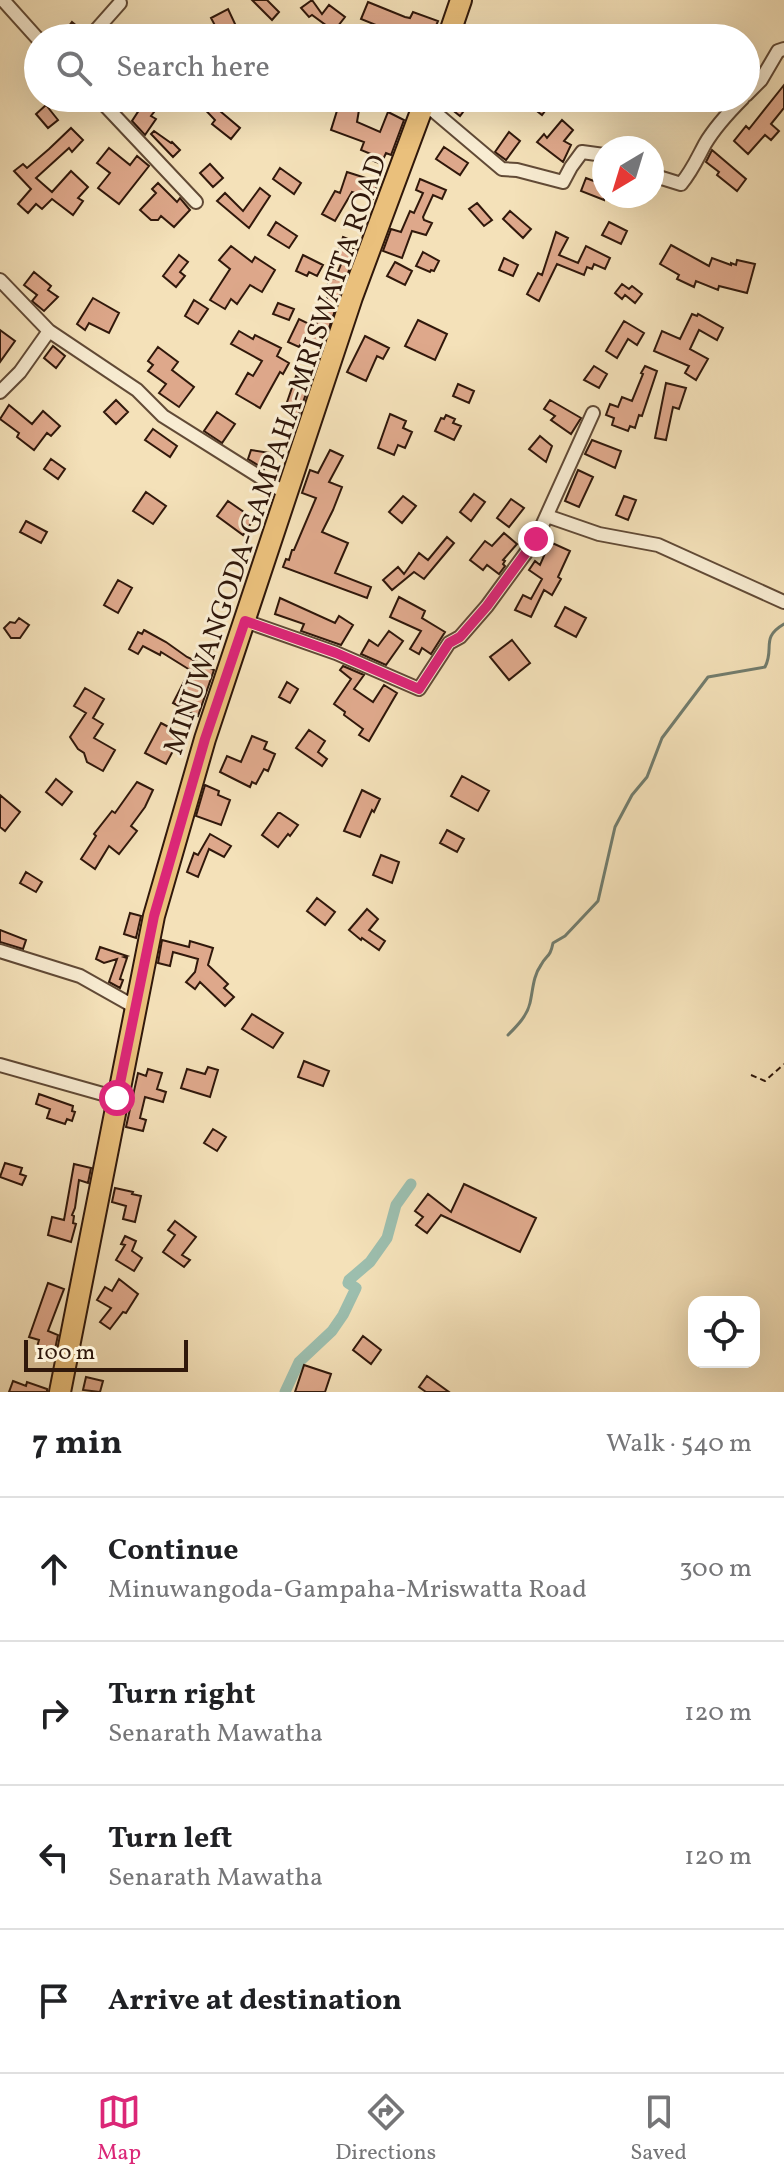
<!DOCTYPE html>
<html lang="en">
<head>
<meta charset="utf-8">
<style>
	:root { --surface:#fff; --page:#f6f6f6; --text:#202124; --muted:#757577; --line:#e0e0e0; --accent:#db2777 }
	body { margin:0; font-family:Vollkorn,serif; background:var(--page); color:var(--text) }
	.controls { position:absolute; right:24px; bottom:24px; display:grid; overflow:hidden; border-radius:16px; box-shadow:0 8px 32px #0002 }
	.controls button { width:72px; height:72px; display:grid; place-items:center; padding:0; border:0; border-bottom:2px solid var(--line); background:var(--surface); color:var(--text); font:40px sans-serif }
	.compass { position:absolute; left:592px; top:136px; width:72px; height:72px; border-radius:50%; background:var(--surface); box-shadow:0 8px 32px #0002; rotate:218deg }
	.scale { position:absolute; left:24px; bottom:20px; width:164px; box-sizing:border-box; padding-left:8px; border:4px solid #30180b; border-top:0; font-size:22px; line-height:28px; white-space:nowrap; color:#30180b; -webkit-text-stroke:6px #f8ecd2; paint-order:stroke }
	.stop { position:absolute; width:24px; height:24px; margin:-18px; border:6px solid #db2777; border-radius:50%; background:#fff }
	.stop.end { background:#db2777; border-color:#fff; box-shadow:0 2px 8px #0008 }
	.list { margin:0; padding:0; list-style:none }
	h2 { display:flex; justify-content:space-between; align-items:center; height:104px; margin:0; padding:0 32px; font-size:34px }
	h2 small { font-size:26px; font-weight:400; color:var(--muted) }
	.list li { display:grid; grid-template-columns:52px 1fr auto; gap:24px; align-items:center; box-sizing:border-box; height:144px; padding:0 32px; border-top:2px solid var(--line) }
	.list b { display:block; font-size:30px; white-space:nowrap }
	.list p { margin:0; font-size:26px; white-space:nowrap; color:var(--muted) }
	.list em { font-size:26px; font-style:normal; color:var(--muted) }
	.icon { flex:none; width:44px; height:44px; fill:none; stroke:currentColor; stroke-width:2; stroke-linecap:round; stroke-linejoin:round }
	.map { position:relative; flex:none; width:784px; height:1392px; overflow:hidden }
	.search { position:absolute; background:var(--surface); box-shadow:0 8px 32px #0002; left:24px; right:24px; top:24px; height:88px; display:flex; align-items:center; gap:20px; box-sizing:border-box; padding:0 28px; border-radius:44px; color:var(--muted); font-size:30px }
	.sheet { height:680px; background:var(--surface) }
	nav { display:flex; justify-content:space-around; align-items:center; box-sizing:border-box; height:112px; border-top:2px solid var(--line); background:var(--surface); font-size:22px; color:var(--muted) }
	nav a { display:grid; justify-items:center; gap:4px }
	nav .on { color:var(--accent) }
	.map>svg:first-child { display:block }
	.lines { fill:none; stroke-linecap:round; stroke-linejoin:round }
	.stream { stroke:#717c6d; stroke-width:3 }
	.canal { stroke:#9cbeae; stroke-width:11 }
	.building { fill:#dea88b; stroke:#30180b; stroke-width:2 }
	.minor-casing { stroke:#614a36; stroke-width:16 }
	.primary-casing { stroke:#30180b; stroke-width:24 }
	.path { stroke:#30180b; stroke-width:2; stroke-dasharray:6 4; stroke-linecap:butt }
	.minor { stroke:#f8ecd2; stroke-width:12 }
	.primary { stroke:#eac07c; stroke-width:20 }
	.route { stroke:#db2777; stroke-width:10 }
	.labels { text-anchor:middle; stroke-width:6; stroke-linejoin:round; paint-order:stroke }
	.street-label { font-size:28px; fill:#30180b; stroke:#f8ecd2 }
</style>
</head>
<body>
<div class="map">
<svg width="784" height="1392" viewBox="0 0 784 1392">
	<rect width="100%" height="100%" fill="#f4e1b9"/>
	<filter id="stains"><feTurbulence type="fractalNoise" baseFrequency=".0025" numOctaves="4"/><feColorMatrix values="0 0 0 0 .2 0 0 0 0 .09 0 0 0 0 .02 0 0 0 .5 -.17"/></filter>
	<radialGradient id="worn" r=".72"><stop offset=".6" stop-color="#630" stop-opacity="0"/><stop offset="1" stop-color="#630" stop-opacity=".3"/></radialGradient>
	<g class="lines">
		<!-- stream -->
		<path class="stream" d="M508,1035C517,1026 527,1016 530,1003C533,990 533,976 541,965C547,954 550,958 553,943L565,936L598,901L615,827L632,795L647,777L662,738L708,677L765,667C775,648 760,638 784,624"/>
		<!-- canal -->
		<path class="canal" d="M285,1392L299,1362L332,1331L343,1315L356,1288L348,1283L349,1280L370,1262L387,1238L396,1205L411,1184"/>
	</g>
	<!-- building -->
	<path class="building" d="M252,0H267L279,12L272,20Z
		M312,0L322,14L329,5L345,17L334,31L312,15L309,17L301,8Z
		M368,2L405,17L410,18L413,12L438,21L431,38H396L390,35L391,31L361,19Z
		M228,9L236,26L220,35L211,18Z
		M72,22L83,31L80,38H60Z
		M466,25L493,38H462Z
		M784,85V108L771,124L779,131L771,140L765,135L748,154L734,141L746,126L749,129Z
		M147,98H165L151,116L156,119L145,135L132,121Z
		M194,98H222L214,106L240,128L231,139L212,124L215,120Z
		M341,98H361L357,122L380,132L388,112L404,120L391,155L386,153L381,164L369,159L371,154L361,150L364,142L331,130Z
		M449,98H460L469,104L460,116L445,104Z
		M532,98H545L551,103L542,115L528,104Z
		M46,105L58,120L48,128L36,114Z
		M562,120L573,130L564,141L571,145L563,162L537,142L544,134L547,138Z
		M71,128L83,140L72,152L69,148L36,178L52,192L71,171L88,187L78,198L83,201L73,215L52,199L42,209L36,204L28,213L18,204L31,189L14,171L23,164L27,168L49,149Z
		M154,131L171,143L172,142L180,150L173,157L151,134Z
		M509,132L520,141L506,160L495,152Z
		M444,147L468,163L460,175L436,159Z
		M109,148L130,165L137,156L149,166L119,204L98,188L110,173L97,163Z
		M712,150L746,179L737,191L717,175L719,172L706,162Z
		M210,164L223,178L213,187L200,173Z
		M280,168L301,183L294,194L273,179Z
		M347,172L378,182L373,199L352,192L335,221L322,214L335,191L340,193Z
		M586,178L604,185V200L581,191Z
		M420,179L446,190L442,199L433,195L423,217L424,220L432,223L426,235L412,231L402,258L383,251L391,229L401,232L410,211L414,213L423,193L416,190Z
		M158,183L177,202L180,198L190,210L174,227L161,216L158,220H151L140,210L156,193L152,189Z
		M260,188L270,196L249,228L217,201L225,193L243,211Z
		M477,203L492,220L484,226L469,209Z
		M510,211L531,229L523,238L503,219Z
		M276,222L297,236L289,248L268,235Z
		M609,222L627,231L621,244L602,235Z
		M556,232L568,238L559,255L578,263L586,246L610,258L605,269L594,264L592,269L587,267L584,275L557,264L539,301L527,294L538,273L542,275Z
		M343,237L353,241L351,248L356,250L322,348L303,340L299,347L288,342L299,319L315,327L331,289L327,287L330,277L335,279L342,262L335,260Z
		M671,245L709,266L712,258L731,265V263L736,265L737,260L755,264L747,293L719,286L718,290L696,281L694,287L677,279L679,275L660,264Z
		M231,246L252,262L255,257L275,270L262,292L250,285L237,304L231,299L225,309L210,300L230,269L219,260Z
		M423,252L439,261L434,271L431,270L430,272L416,266Z
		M179,255L188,262L180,272L185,276L176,287L163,276Z
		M303,255L323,265L317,276L309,272L307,276L296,271Z
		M504,258L518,265L513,276L499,270Z
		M395,262L412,271L405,285L387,276Z
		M34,272L51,286L48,290L58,297L44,311L32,301L37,295L24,285Z
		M622,284L629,289L632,286L642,294L635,303L625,295L622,299L615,293Z
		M93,298L119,313L109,333L89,323L85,330L77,324Z
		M194,300L208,309L198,324L185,316Z
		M278,303L294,309L289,320L273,314Z
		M692,314L697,316L698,314L723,328L717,340L699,330L690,349L708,359L696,380L685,373L689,366L654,351L662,331L680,339Z
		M418,320L447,334L435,360L405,346Z
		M624,321L644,333L637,345L628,339L617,358L606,351Z
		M0,330L15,341L0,362Z
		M239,331L253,339L255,335L281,348L277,356L289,363L283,374L280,372L260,408L236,394L248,373L253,376L262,361L231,344Z
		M365,336L389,348L383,359L377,356L366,381L347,372Z
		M53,346L65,356L56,368L44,358Z
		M158,347L178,362L172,370L194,387L179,407L159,393L166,384L148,371L153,365L148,361Z
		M594,366L607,374L599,388L584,380Z
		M645,366L657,371L642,416L639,415L635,428L630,426L628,431L612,425L614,418L606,415L610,404L618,407L622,397L632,401L643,374L641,373Z
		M296,376L310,382L298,417L284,411Z
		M666,383L686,388L679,409L673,407L666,440L655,438Z
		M458,384L474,391L469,403L453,396Z
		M116,400L128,412L116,424L104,412Z
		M550,400L581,418L571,434L551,420L555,416L544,409Z
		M9,405L32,424L43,411L60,426L51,436L47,433L34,450L17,437L19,433L0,419Z
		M217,412L235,424L222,443L204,431Z
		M390,414L406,421L403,428L412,432L405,448L398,445L394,455L378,448Z
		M446,415L455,419L453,423L461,426L454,440L435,431L441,418L444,419Z
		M153,429L177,446L170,457L145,440Z
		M540,436L552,446L546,462L529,449Z
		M592,440L621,451L615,468L585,454Z
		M251,450L270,453L264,469L248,459Z
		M330,450L343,456L329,482L342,487L333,510L322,532L348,543L335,573L371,587L367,598L283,567L286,559L289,560L292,550H294L316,498L302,493L310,470L318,473Z
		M51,459L65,469L58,479L44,469Z
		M578,470L593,477L579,507L565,501Z
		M146,492L166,506L153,524L133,511Z
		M474,494L485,502L471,521L460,512Z
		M403,496L416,506L402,523L389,512Z
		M624,496L636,500L628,520L616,515Z
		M511,499L524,508L509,527L497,518Z
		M228,501L254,519L243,535L217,516Z
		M26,521L47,532L41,543L20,532Z
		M504,533L517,544L503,560L505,561L503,564L505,566L499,574L487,565L483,570L470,560L485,541L492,546Z
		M447,537L454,543L424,579L414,572L392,590L383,580L398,567L404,574L419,553L428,560Z
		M550,542L570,551L558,577L561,579L552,595L544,590L531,617L515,610L523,595L531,599L542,579L529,570L535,561L540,565Z
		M118,580L132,588L118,613L104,605Z
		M399,597L425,611L422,618L445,632L431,654L422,648L419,654L410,649L421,631L390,617Z
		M280,598L335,623L339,616L353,625L341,645L301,631L304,624L275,614Z
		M565,607L586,618L576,637L555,626Z
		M19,618L29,625L20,638H11L4,628L10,622L15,623Z
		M144,630L166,642L187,657L214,670L198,716L173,703L190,670L161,652L160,655L143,646L138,654L129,649L138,632L142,634Z
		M389,631L403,641L386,665L361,654L369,640L378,646Z
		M512,640L530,663L509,680L490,657Z
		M343,666L364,675L354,689L373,702L384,685L397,693L369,741L359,735L363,729L344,715L345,712L334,704L351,679L340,670Z
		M287,682L298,689L290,703L279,697Z
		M85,688L104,699L93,718L103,724L94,738L115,750L103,771L87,762L84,753L78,749L70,737L86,713L74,706Z
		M161,723L182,734L166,764L145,753Z
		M309,730L325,741L318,752L327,759L322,766L296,748Z
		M252,736L267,742L264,749L275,754L268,771L264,769L256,784L252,782L250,787L220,772L227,756L241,762Z
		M462,776L489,791L478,811L451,796Z
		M56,779L72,792L62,805L46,792Z
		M137,782L153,790L145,807L131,826L137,831L119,854L109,846L95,869L81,859L96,836L94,834L112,811L115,813Z
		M205,785L219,791L218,795L230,800L221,825L196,816Z
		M362,790L380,799L374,812L372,810L360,837L344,831Z
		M0,795L20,812L5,831L0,827Z
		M278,813H280L298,825L290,836L288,834L278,847L262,835Z
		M447,830L464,839L457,852L440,843Z
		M210,834L231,846L224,857L209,849L198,877L187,872L194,853L198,855Z
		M381,855L399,862L392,883L373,875Z
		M26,872L42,882L36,892L20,883Z
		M317,898L335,912L325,925L307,911Z
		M367,909L378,919L369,930L385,941L379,950L362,938L361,940L349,930Z
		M130,913L141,916L136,938L124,934Z
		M0,930L26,940L23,949L0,942Z
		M162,940L189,947L190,941L213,948L208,965L228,984L224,988L234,997L225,1006L200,982L195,989L186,982L195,972L198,959L173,952L170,966L158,963Z
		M100,947L127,956L124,957L127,958L120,979L123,980L120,988L109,982L117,959L104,963L96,959Z
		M252,1014L283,1033L273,1048L242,1029Z
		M304,1061L329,1071L323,1086L298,1077Z
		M208,1067L218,1070L210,1097L181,1088L187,1069L205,1074Z
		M148,1069L162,1073L157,1089L166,1092L163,1102L145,1097L140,1118L146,1120L143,1131L126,1127L138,1073L146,1076Z
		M39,1094L73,1106L72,1111L75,1112L72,1121L67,1119L65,1124L47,1118L50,1109L36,1104Z
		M213,1129L226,1137L217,1151L204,1143Z
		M5,1163L22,1168L20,1174L26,1176L22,1185L0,1177Z
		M74,1164L91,1168L88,1183L79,1180L75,1208L72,1215L74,1216L73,1223L76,1224L71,1242L48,1235L52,1217L64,1220Z
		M464,1184L536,1218L520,1252L441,1215L427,1233L416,1225L423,1217L415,1211L428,1194L451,1212Z
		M115,1188L133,1192L132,1194L141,1196L135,1222L123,1219L126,1206L112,1202Z
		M175,1221L196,1237L182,1255L190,1260L184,1267L163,1252L175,1235L168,1230Z
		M125,1236L136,1241L132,1251L142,1258L134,1271L116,1260L125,1245L121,1244Z
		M119,1279L138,1294L126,1313L123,1312L110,1329L100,1322L111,1308L97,1300L105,1287L112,1291Z
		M48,1283L64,1289L48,1331L58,1335L54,1354L37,1347L39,1340L29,1337Z
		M363,1336L381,1350L371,1364L353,1350Z
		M304,1365L331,1374L325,1392H295Z
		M427,1376L449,1392H426L419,1387Z
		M86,1377L103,1381L100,1392L83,1390Z
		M13,1381L26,1386L27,1382L47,1389V1392H9Z"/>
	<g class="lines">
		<defs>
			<path id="minor" d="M3,0L38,39
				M89,38L120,3
				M746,95L761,80L778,51L784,49
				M98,98L196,202
				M424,103L502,169L517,170L563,182L571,167L582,152L604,155
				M652,175L681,184C692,171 697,159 705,144C715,127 729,112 743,98
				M0,280L49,331L137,390L163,416L287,494
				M0,392L20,372L49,331
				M547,516L599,534L658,545L784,602
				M245,621L336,653L419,689L449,643L460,637L487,606L536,539L593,413
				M0,951L80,976L135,1007
				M0,1065L117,1098"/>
			<path id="primary" d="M448,38L461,0
				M60,1392L154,916L205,739L352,297L426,98"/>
		</defs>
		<!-- minor casing -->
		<use href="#minor" class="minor-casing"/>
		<!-- primary casing -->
		<use href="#primary" class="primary-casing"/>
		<!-- path -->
		<path class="path" d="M751,1075L765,1081L784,1064"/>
		<!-- minor -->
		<use href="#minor" class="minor"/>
		<!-- primary -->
		<use href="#primary" class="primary"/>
	</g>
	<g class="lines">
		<!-- route -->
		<path class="route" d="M117,1098L154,916L205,739L245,621L336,653L419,689L449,643L460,637L487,606L536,539"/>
	</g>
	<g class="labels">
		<!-- street labels -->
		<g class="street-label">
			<text transform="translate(274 454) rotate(-71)" y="10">MINUWANGODA-GAMPAHA-MRISWATTA ROAD</text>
		</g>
	</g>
	<rect width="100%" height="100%" filter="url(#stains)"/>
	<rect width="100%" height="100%" fill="url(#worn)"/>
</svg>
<div class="controls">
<button><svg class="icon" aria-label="locate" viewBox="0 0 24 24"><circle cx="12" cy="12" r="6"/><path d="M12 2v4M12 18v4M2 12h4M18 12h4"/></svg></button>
</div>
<svg class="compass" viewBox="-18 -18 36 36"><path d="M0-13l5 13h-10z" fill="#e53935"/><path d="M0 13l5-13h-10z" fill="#757577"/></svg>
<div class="scale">100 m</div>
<div class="stop" style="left:117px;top:1098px"></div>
<div class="stop end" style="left:536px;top:539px"></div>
<div class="search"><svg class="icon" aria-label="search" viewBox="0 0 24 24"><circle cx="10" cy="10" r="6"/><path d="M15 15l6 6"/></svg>Search here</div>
</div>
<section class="sheet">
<h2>7 min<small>Walk · 540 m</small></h2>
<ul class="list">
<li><svg class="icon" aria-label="ahead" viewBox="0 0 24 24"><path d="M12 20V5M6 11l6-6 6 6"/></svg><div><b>Continue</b><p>Minuwangoda-Gampaha-Mriswatta Road</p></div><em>300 m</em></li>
<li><svg class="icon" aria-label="right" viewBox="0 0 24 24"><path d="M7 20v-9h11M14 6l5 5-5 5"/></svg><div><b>Turn right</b><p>Senarath Mawatha</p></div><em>120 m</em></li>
<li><svg class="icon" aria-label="left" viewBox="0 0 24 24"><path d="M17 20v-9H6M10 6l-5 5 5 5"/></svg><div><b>Turn left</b><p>Senarath Mawatha</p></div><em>120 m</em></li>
<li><svg class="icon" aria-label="arrive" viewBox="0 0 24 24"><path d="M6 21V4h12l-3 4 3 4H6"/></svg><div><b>Arrive at destination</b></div></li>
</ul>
</section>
<nav>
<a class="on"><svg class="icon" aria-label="map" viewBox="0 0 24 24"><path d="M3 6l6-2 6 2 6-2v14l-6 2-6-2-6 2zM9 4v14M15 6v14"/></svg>Map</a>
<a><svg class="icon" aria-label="directions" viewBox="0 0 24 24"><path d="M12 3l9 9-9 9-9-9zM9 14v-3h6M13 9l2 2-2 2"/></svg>Directions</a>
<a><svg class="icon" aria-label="saved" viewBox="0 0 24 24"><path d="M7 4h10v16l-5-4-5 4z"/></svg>Saved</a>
</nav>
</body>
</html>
